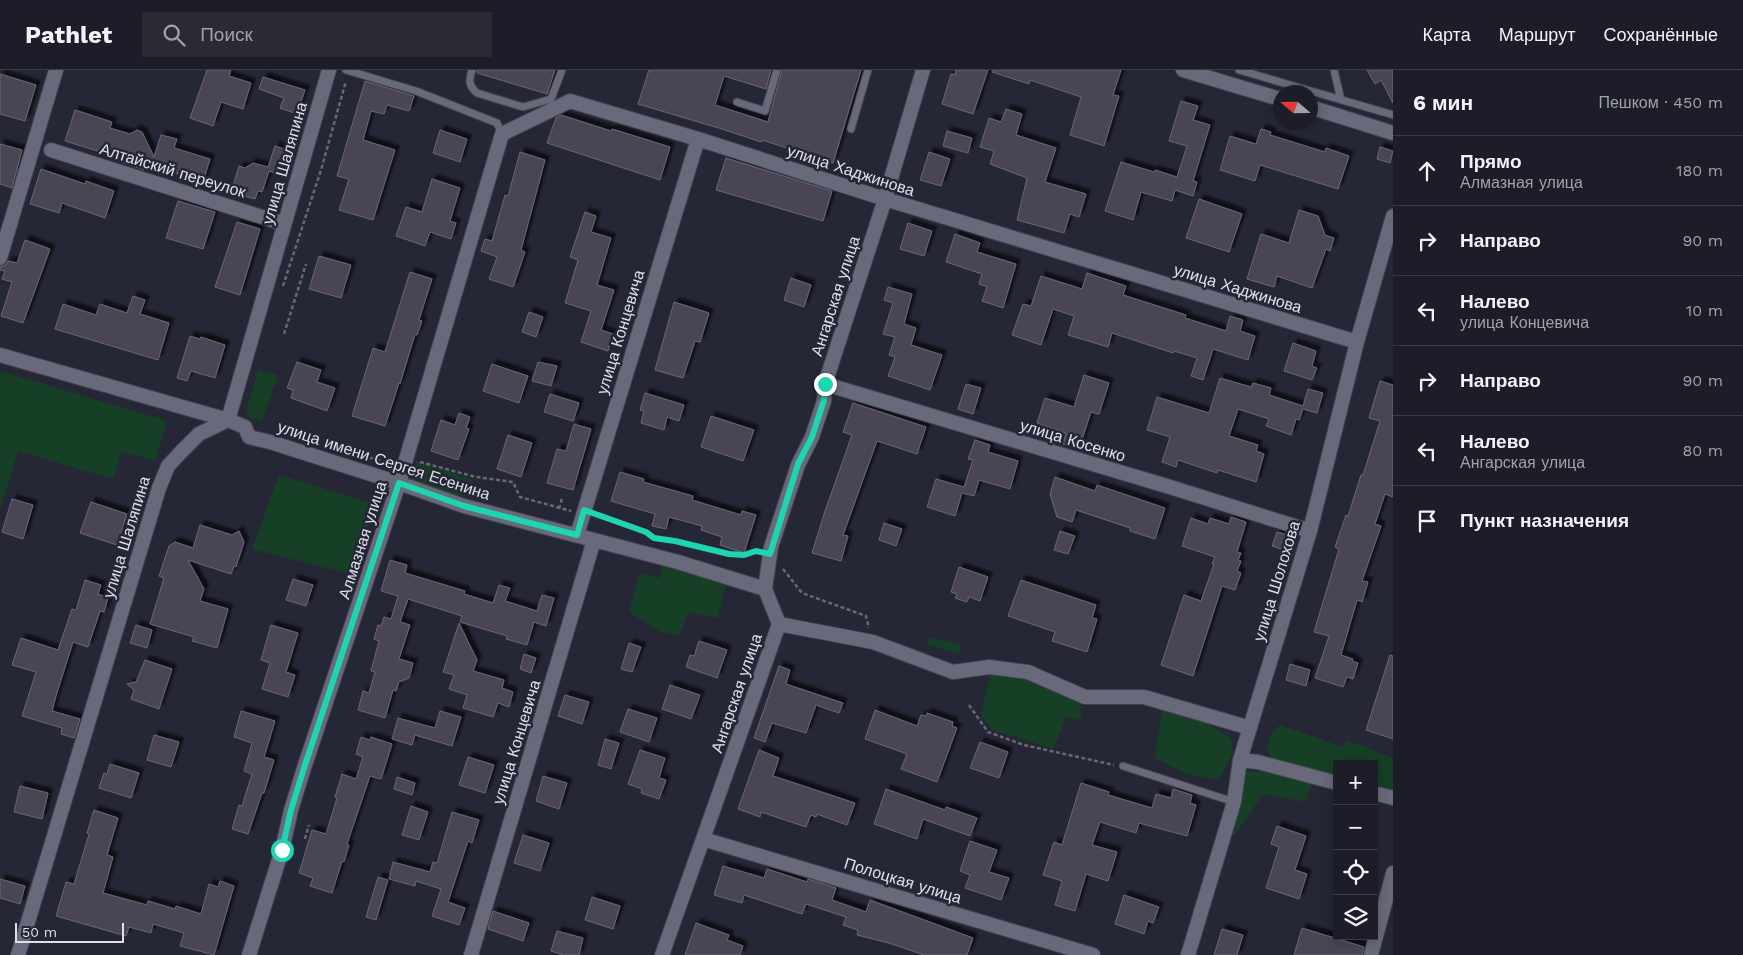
<!DOCTYPE html>
<html lang="ru">
<head>
<meta charset="utf-8">
<style>
	:root { --surface:#1c1d28; --page:#292a34; --text:#f1f3f6; --muted:#a0a2a8; --line:#3a3b45 }
	body { margin:0; font-family:"Work Sans",sans-serif; background:var(--page); color:var(--text) }
	.controls { position:absolute; right:15px; bottom:15px; display:grid; overflow:hidden; border-radius:0px; box-shadow:0 2px 12px #0003 }
	.controls button { width:45px; height:45px; display:grid; place-items:center; padding:0; border:0; border-bottom:1px solid var(--line); background:var(--surface); color:var(--text); font:25px sans-serif }
	.compass { position:absolute; left:1273px; top:15px; width:45px; height:45px; border-radius:50%; background:var(--surface); box-shadow:0 2px 12px #0003; rotate:290deg }
	.scale { position:absolute; left:15px; bottom:12px; width:109px; box-sizing:border-box; padding-left:5px; border:2px solid #dfe0ea; border-top:0; font-size:14px; line-height:18px; white-space:nowrap; color:#dfe0ea; -webkit-text-stroke:4px #262736; paint-order:stroke }
	.stop { position:absolute; width:15px; height:15px; margin:-11px; border:4px solid #1dd5b1; border-radius:50%; background:#fff }
	.stop.end { background:#1dd5b1; border-color:#fff; box-shadow:0 1px 5px #0008 }
	.list { margin:0; padding:0; list-style:none }
	h2 { display:flex; justify-content:space-between; align-items:center; height:65px; margin:0; padding:0 20px; font-size:21px }
	h2 small { font-size:16px; font-weight:400; color:var(--muted) }
	.list li { display:grid; grid-template-columns:32px 1fr auto; gap:15px; align-items:center; box-sizing:border-box; height:70px; padding:0 20px; border-top:1px solid var(--line) }
	.list b { display:block; font-size:19px; white-space:nowrap }
	.list p { margin:0; font-size:16px; white-space:nowrap; color:var(--muted) }
	.list em { font-size:16px; font-style:normal; color:var(--muted) }
	.icon { flex:none; width:28px; height:28px; fill:none; stroke:currentColor; stroke-width:2; stroke-linecap:round; stroke-linejoin:round }
	.map { position:relative; flex:none; width:1393px; height:885px; overflow:hidden }
	header { display:flex; align-items:center; gap:30px; box-sizing:border-box; height:70px; padding:0 25px; background:var(--surface); border-bottom:1px solid var(--line) }
	header strong { font-size:24px }
	nav { display:flex; gap:28px; margin-inline-start:auto; font-size:18px }
	.search { width:350px; height:45px; background:var(--page); display:flex; align-items:center; gap:12px; box-sizing:border-box; padding:0 18px; border-radius:0px; color:var(--muted); font-size:19px }
	main { display:flex }
	aside { flex:1; background:var(--surface) }
	.map>svg:first-child { display:block }
	.green { fill:#163f26 }
	.building { fill:#494555; stroke:#6b6677; filter:url(#shadow) }
	.lines { fill:none; stroke-linecap:round; stroke-linejoin:round }
	.lane-casing { stroke:#41424e; stroke-width:9 }
	.street-casing { stroke:#41424e; stroke-width:16 }
	.path { stroke:#676875; stroke-width:2.5; stroke-dasharray:4 2.5; stroke-linecap:butt }
	.lane { stroke:#68697a; stroke-width:7 }
	.street { stroke:#68697a; stroke-width:14 }
	.route { stroke:#1dd5b1; stroke-width:6 }
	.labels { text-anchor:middle; stroke-width:5; stroke-linejoin:round; paint-order:stroke }
	.street-label { font-size:16px; fill:#dfe0ea; stroke:#262736 }
</style>
</head>
<body>
<header>
<strong>Pathlet</strong>
<div class="search"><svg class="icon" aria-label="search" viewBox="0 0 24 24"><circle cx="10" cy="10" r="6"/><path d="M15 15l6 6"/></svg>Поиск</div>
<nav><a>Карта</a><a>Маршрут</a><a>Сохранённые</a></nav>
</header>
<main>
<div class="map">
<svg width="1393" height="885" viewBox="0 0 1393 885">
	<defs>
		<filter id="shadow"><feDropShadow dx="4.5" dy="-4.5" stdDeviation="1" flood-color="#0009"/></filter>
	</defs>
	<rect width="100%" height="100%" fill="#262736"/>
	<!-- green -->
	<path class="green" d="M258,300L278,305L262,351L248,347L246,341Z
		M0,301L167,351L155,391L121,381L113,409L18,381L0,439Z
		M416,391L472,409L466,426L452,425L410,412Z
		M279,405L374,434L353,505L252,479Z
		M664,492L727,510L718,548L688,542L679,566L659,561L629,542L640,503L659,508Z
		M926,567L960,574L962,579L959,583L928,575Z
		M991,602L1031,606L1080,630L1082,649L1066,647L1054,679L992,660L981,644Z
		M1162,637L1193,646L1231,668L1233,684L1218,710L1187,704L1155,688Z
		M1280,655L1343,677L1347,671C1363,675 1377,682 1393,688V725L1374,720V694H1337V709L1275,692L1267,681L1272,662Z
		M1273,701L1312,711L1306,732L1263,724L1235,765L1220,766L1242,702Z"/>
	<!-- building -->
	<path class="building" d="M207,0H231L229,6L251,13L243,39L221,32L213,56L190,48Z
		M477,0H555L547,24L477,3Z
		M649,0H771L766,19L724,6L715,35L768,52L782,0H861L833,93L762,70L761,72L722,59L638,34Z
		M956,0H988L973,44L942,34L951,4L955,5Z
		M993,0H1121L1113,25L1119,26L1104,76L1070,65L1081,27L1030,10L1029,14L992,2Z
		M1367,0H1393V33L1381,10L1375,14Z
		M0,4L36,15L25,51L0,44Z
		M263,7L305,20L297,44L280,38L284,28L259,19Z
		M365,11L414,26L409,41L387,35L384,44L371,41L363,70L395,80L373,150L339,140L349,109L337,106Z
		M1181,31L1198,36L1193,50L1210,55L1193,111L1197,112L1193,126L1175,120L1172,131L1141,122L1133,150L1105,141L1121,92L1154,102L1155,100L1177,107L1187,76L1169,71Z
		M1006,39L1022,44L1016,65L1056,78L1045,112L1086,124L1079,147L1070,144L1064,163L1017,150L1027,108L990,94L994,81L980,77L989,48L1001,52Z
		M75,40L112,52L110,58L130,64L137,60L142,62L154,87L161,65L177,69L174,78L210,89L203,112L175,103L177,97L148,88L144,100L113,89L114,86L65,71Z
		M561,45L611,61L612,59L670,77L660,110L547,73L556,48Z
		M1261,59L1271,62L1270,65L1325,82L1326,78L1349,86L1338,119L1260,95L1255,111L1220,100L1230,66L1256,74Z
		M440,60L467,69L460,92L433,83Z
		M947,61L972,68L968,83L943,76Z
		M0,74L22,80L12,118L0,114Z
		M275,76L287,80L279,104L269,101L262,122L258,121L255,129L231,122L239,96L245,98L253,93L268,97Z
		M1380,77L1393,81L1390,93L1377,89Z
		M520,82L545,90L521,180L525,182L513,217L489,209L497,187L481,181L485,169L492,171L505,125L508,126Z
		M929,82L950,89L941,116L920,110Z
		M726,88L832,121L823,151L716,120Z
		M41,99L85,114L86,111L114,121L105,148L62,133L59,143L30,134Z
		M432,109L460,118L450,151L456,153L451,169L430,162L425,176L396,166L406,137L422,142Z
		M1199,129L1242,144L1229,182L1186,168Z
		M178,131L215,142L203,179L166,168Z
		M1299,140L1318,146L1325,165L1334,168L1330,181L1326,179L1312,218L1277,206L1274,217L1247,209L1261,164L1289,173Z
		M585,142L596,146L591,162L611,168L597,215L614,220L601,260L613,264L608,281L581,272L591,241L565,233L578,190L570,187Z
		M237,152L260,159L240,225L215,217Z
		M908,153L932,161L924,186L900,179Z
		M955,164L980,173L977,182L1016,194L1003,238L982,231L987,217L979,214L982,204L946,192Z
		M25,170L50,179L23,253L1,246L12,212L2,209L5,201L0,200V197L6,195L8,191L17,193Z
		M319,186L351,195L341,228L309,219Z
		M410,202L432,209L419,250L422,251L417,265L415,264L400,314L399,313L385,356L352,346L373,278L385,282Z
		M1087,203L1126,216L1123,225L1186,245L1185,248L1226,261L1230,246L1243,250L1240,261L1255,266L1248,290L1213,279L1203,310L1191,306L1197,288L1174,281L1173,283L1112,263L1108,277L1068,265L1074,246L1053,239L1041,275L1012,265L1023,234L1031,236L1041,206L1082,219Z
		M791,208L811,215L804,237L784,230Z
		M888,217L912,224L904,254L916,258L911,275L942,285L930,320L888,306L895,287L889,285L895,267L883,264L893,233L884,230Z
		M133,226L145,230L140,244L169,253L158,290L55,259L63,234L96,245L100,234L127,243Z
		M674,232L709,243L700,272L695,271L683,308L655,300Z
		M529,242L543,247L536,267L522,262Z
		M190,266L200,269L201,267L225,275L215,308L191,301L187,311L177,308Z
		M1293,273L1316,281L1312,296L1317,298L1312,310L1284,301Z
		M297,292L321,300L317,312L335,318L327,341L291,328L293,320L287,318Z
		M538,292L557,296L551,316L532,311Z
		M492,294L528,306L519,333L483,321Z
		M1084,305L1109,313L1099,344L1091,342L1079,379L1063,374L1066,363L1037,353L1045,328L1074,337Z
		M1220,308L1251,317L1253,313L1271,318L1269,325L1303,336L1308,319L1323,323L1317,343L1303,339L1299,350L1296,349L1291,365L1266,356L1269,349L1238,339L1229,366L1258,375L1256,381L1264,384L1256,412L1218,400L1217,403L1178,390L1176,397L1162,392L1170,367L1147,360L1157,327L1209,343Z
		M1380,311L1393,315V427L1385,424L1375,454L1381,456L1362,511L1368,512L1362,532L1357,530L1341,585L1353,589L1352,591L1358,593L1353,609L1347,607L1343,617L1315,608L1329,566L1314,562L1339,479L1335,477L1346,445L1348,446L1361,405H1363L1380,351L1369,348Z
		M966,314L981,318L973,344L958,339Z
		M645,323L684,335L679,351L667,347L664,360L641,353L644,341L640,340Z
		M550,324L579,333L573,351L544,342Z
		M853,333L926,357L917,384L877,371L843,465L848,466L841,491L812,483L825,441L852,365L843,362Z
		M459,343L470,347L466,358L469,359L458,390L431,381L441,350L455,355Z
		M711,346L754,360L743,391L701,377Z
		M574,354L591,359L573,420L547,413L557,379L566,381Z
		M508,365L532,373L521,407L497,399Z
		M975,370L990,375L988,382L1018,391L1010,419L979,410L974,426L962,423L955,446L927,437L936,409L964,417L973,390L968,389Z
		M620,402L644,409L643,412L693,426L692,430L741,445L742,441L756,445L744,483L720,475L722,467L701,460L702,456L669,447L666,459L652,456L655,444L611,431Z
		M1055,407L1095,421L1097,415L1165,438L1155,469L1130,461V458L1076,440L1072,452L1057,447L1050,424Z
		M12,429L33,435L23,469L2,462Z
		M91,432L127,444L117,475L80,463Z
		M1231,447L1246,452L1237,482L1241,483L1238,490L1241,491L1237,501L1241,503L1235,520L1222,516L1193,606L1161,595L1184,525L1201,531L1214,494H1212L1215,487L1182,476L1191,448L1208,454L1210,448L1229,454Z
		M884,453L902,459L896,476L879,470Z
		M200,455L232,465L239,461L244,472L236,497L234,496L231,504L188,490L204,519L200,531L228,539L217,578L192,571L194,567L150,554L164,508L159,506L169,476L175,472L193,478Z
		M1060,461L1075,466L1068,484L1054,480Z
		M1277,462L1292,466L1287,481L1272,476Z
		M390,490L407,495L405,503L465,521L464,524L493,533L499,515L510,518L505,531L537,541L542,525L554,528L546,556L534,552L527,575L506,569L507,566L460,552L462,546L408,529L400,552L410,555L399,589L413,593L409,608L399,612L396,621L393,620L385,648L358,640L363,621L369,623L375,602L371,601L379,571L374,569L378,555L381,556L384,547L391,549L398,526L381,521Z
		M959,497L988,507L980,531L969,527L967,532L955,528L957,524L951,522Z
		M293,509L313,515L306,536L286,530Z
		M85,510L101,515L98,524L108,528L104,542L100,541L88,577L73,572L56,626L52,641L80,649L74,668L61,664L62,658L22,646L36,602L12,595L21,568L58,580L72,539L76,540Z
		M1021,510L1096,535L1092,548L1097,549L1087,582L1052,571L1055,562L1008,546Z
		M459,553L477,590L473,601L504,610L502,618L513,622L509,637L498,633L493,647L463,638L467,625L449,619L454,605L443,602Z
		M136,555L152,560L147,578L130,573Z
		M271,555L298,563L286,602L295,605L288,627L262,619L270,593L261,590Z
		M699,571L727,580L717,608L686,597L690,585L694,586Z
		M629,573L641,577L632,602L621,599Z
		M524,584L536,588L531,603L520,599Z
		M1390,585L1393,586V669L1366,660Z
		M145,590L172,599L159,639L131,629L134,620L127,614L136,612Z
		M1290,594L1310,600L1306,616L1286,610Z
		M779,596L790,600L786,614L843,633L839,643L816,635L806,663L772,653L765,672L754,668Z
		M670,615L700,625L691,649L662,639Z
		M565,625L589,632L582,654L558,646Z
		M628,639L657,648L649,672L620,662Z
		M875,640L917,656L921,645L926,646L927,643L953,652L952,656L957,658L937,712L901,699L907,684L865,669Z
		M241,641L275,651L264,687L274,690L264,723H262L248,764L232,759L239,735L242,736L252,704L244,701L252,673L234,667Z
		M440,641L461,647L452,676L415,665L412,675L392,669L398,648L435,658Z
		M154,665L179,672L171,697L147,690Z
		M361,667L370,670L371,667L392,674L381,709L370,706L347,774L349,775L344,792L342,791L332,823L310,816L313,808L299,803L312,760L326,764L337,728L335,727L342,704L356,709L363,687L356,684Z
		M605,669L619,673L611,699L598,695Z
		M980,672L1008,682L999,708L970,698Z
		M640,680L665,688L659,708L666,710L659,729L641,723L642,719L628,714Z
		M759,680L779,688L773,706L855,733L847,755L817,744L816,747L811,745L806,757L761,742L760,747L738,739Z
		M468,687L494,695L485,723L459,715Z
		M110,694L139,703L131,728L99,718L104,703L107,704Z
		M543,706L567,713L559,739L536,731Z
		M397,707L415,713L412,725L394,719Z
		M1081,713L1109,722L1108,725L1152,738L1156,724L1171,728L1173,719L1192,725L1190,733L1196,735L1187,766L1139,753L1136,763L1100,752L1092,775L1117,782L1108,811L1086,804L1075,841L1055,835L1062,811L1043,805L1054,772L1062,775Z
		M20,716L48,723L42,749L14,742Z
		M886,719L945,740L946,737L977,748L970,766L923,749L917,769L874,754Z
		M411,736L428,742L419,770L402,765Z
		M94,740L118,748L107,785L113,787L103,823L147,835L148,831L175,839L176,836L201,844L209,814L218,817L220,811L234,816L214,885L180,876L184,863L153,854L151,863L129,857L126,866L56,846L66,812L74,814L89,764L87,763Z
		M452,742L479,750L472,773L468,771L448,832L465,838L459,855L432,846L441,819L416,811L415,816L389,809L393,792L430,802L433,792L437,793Z
		M1277,756L1306,766L1295,800L1307,804L1299,829L1266,818L1279,777L1271,774Z
		M523,765L549,773L540,801L514,793Z
		M970,771L997,780L989,802L1009,808L1001,830L965,818L970,805L960,801Z
		M723,796L764,808L767,799L807,812L808,809L836,818L832,830L866,842L870,830L973,868L967,885H924L889,873L857,865L858,860L843,855L846,847L806,834L802,844L744,825L742,833L714,825Z
		M378,807L388,810L376,850L366,847Z
		M0,809L25,816L20,834L0,828Z
		M1124,825L1159,837L1153,853L1148,851L1144,864L1115,854Z
		M592,827L620,836L613,859L585,850Z
		M493,841L529,853L523,871L488,859Z
		M696,853L729,865L727,870L743,876L740,885H685Z
		M1302,858L1364,877L1362,885H1294Z
		M1222,859L1243,865L1237,885H1214Z
		M557,861L583,868L579,885H564L551,881Z"/>
	<g class="lines">
		<defs>
			<path id="lane" d="M346,0L416,21L497,53L502,64
				M472,0C469,10 468,15 477,23L523,37L551,29L562,0
				M1239,0L1393,45
				M1334,0L1341,30
				M737,32L765,41L777,0
				M851,59L868,0
				M1123,696L1234,732"/>
			<path id="street" d="M1183,0L1280,29
				M1310,37L1393,63
				M51,80L284,154
				M0,188L56,0
				M0,285L228,350L245,357L249,367L270,372L399,413L464,436L678,492L765,519
				M825,314L1170,417L1310,461
				M577,465L698,69
				M779,554L873,572L953,602L989,597L1028,602L1085,627H1144L1250,658
				M1240,690L1258,692L1337,713
				M1374,723L1393,728
				M703,769L1093,885
				M18,885L159,418L168,396L181,382L199,364L228,350L329,0
				M249,885L282,780L291,740L304,698L399,413L502,64L570,31L698,69L885,129L1357,272
				M471,885L594,470
				M662,885L779,554L765,519L771,477L798,395L812,367L824,331L825,314L885,129L923,0
				M1188,885L1234,732L1240,690L1310,461L1357,272L1393,146
				M1371,885L1393,803"/>
		</defs>
		<!-- lane casing -->
		<use href="#lane" class="lane-casing"/>
		<!-- street casing -->
		<use href="#street" class="street-casing"/>
		<!-- path -->
		<path class="path" d="M283,216L321,100L346,11
			M284,264L306,194
			M364,386L390,393
			M420,392L476,407L513,412L520,427L571,441
			M559,439L562,428
			M597,445L646,462L654,468L675,471L729,484L743,485L757,481
			M783,499L802,523L866,546L869,558
			M969,635L988,662L1024,675L1114,695
			M305,769L309,755"/>
		<!-- lane -->
		<use href="#lane" class="lane"/>
		<!-- street -->
		<use href="#street" class="street"/>
	</g>
	<g class="lines">
		<!-- route -->
		<path class="route" d="M282,780L291,740L304,698L399,413L464,436L577,465L584,440L646,462L654,468L675,471L729,484L744,485L756,481L770,484L798,394L812,367L824,330L825,314"/>
	</g>
	<g class="labels">
		<!-- street labels -->
		<g class="street-label">
			<text transform="translate(284 93) rotate(-74)" y="6">улица Шаляпина</text>
			<text transform="translate(173 100) rotate(17)" y="6">Алтайский переулок</text>
			<text transform="translate(851 100) rotate(18)" y="6">улица Хаджинова</text>
			<text transform="translate(1238 218) rotate(17)" y="6">улица Хаджинова</text>
			<text transform="translate(835 226) rotate(-72)" y="6">Ангарская улица</text>
			<text transform="translate(620 262) rotate(-73)" y="6">улица Концевича</text>
			<text transform="translate(1073 370) rotate(17)" y="6">улица Косенко</text>
			<text transform="translate(384 390) rotate(18)" y="6">улица имени Сергея Есенина</text>
			<text transform="translate(126 467) rotate(-73)" y="6">улица Шаляпина</text>
			<text transform="translate(362 470) rotate(-72)" y="6">Алмазная улица</text>
			<text transform="translate(1276 511) rotate(-73)" y="6">улица Шолохова</text>
			<text transform="translate(736 623) rotate(-71)" y="6">Ангарская улица</text>
			<text transform="translate(516 672) rotate(-73)" y="6">улица Концевича</text>
			<text transform="translate(903 810) rotate(17)" y="6">Полоцкая улица</text>
		</g>
	</g>
</svg>
<div class="controls">
<button>+</button>
<button>−</button>
<button><svg class="icon" aria-label="locate" viewBox="0 0 24 24"><circle cx="12" cy="12" r="6"/><path d="M12 2v4M12 18v4M2 12h4M18 12h4"/></svg></button>
<button><svg class="icon" aria-label="layers" viewBox="0 0 24 24"><path d="M12 4l9 5-9 5-9-5zM3 14l9 5 9-5"/></svg></button>
</div>
<svg class="compass" viewBox="-18 -18 36 36"><path d="M0-13l5 13h-10z" fill="#e53935"/><path d="M0 13l5-13h-10z" fill="#a0a2a8"/></svg>
<div class="scale">50 m</div>
<div class="stop" style="left:282px;top:780px"></div>
<div class="stop end" style="left:825px;top:314px"></div>
</div>
<aside>
<h2>6 мин<small>Пешком · 450 m</small></h2>
<ul class="list">
<li><svg class="icon" aria-label="ahead" viewBox="0 0 24 24"><path d="M12 20V5M6 11l6-6 6 6"/></svg><div><b>Прямо</b><p>Алмазная улица</p></div><em>180 m</em></li>
<li><svg class="icon" aria-label="right" viewBox="0 0 24 24"><path d="M7 20v-9h11M14 6l5 5-5 5"/></svg><div><b>Направо</b></div><em>90 m</em></li>
<li><svg class="icon" aria-label="left" viewBox="0 0 24 24"><path d="M17 20v-9H6M10 6l-5 5 5 5"/></svg><div><b>Налево</b><p>улица Концевича</p></div><em>10 m</em></li>
<li><svg class="icon" aria-label="right" viewBox="0 0 24 24"><path d="M7 20v-9h11M14 6l5 5-5 5"/></svg><div><b>Направо</b></div><em>90 m</em></li>
<li><svg class="icon" aria-label="left" viewBox="0 0 24 24"><path d="M17 20v-9H6M10 6l-5 5 5 5"/></svg><div><b>Налево</b><p>Ангарская улица</p></div><em>80 m</em></li>
<li><svg class="icon" aria-label="arrive" viewBox="0 0 24 24"><path d="M6 21V4h12l-3 4 3 4H6"/></svg><div><b>Пункт назначения</b></div></li>
</ul>
</aside>
</main>
</body>
</html>
